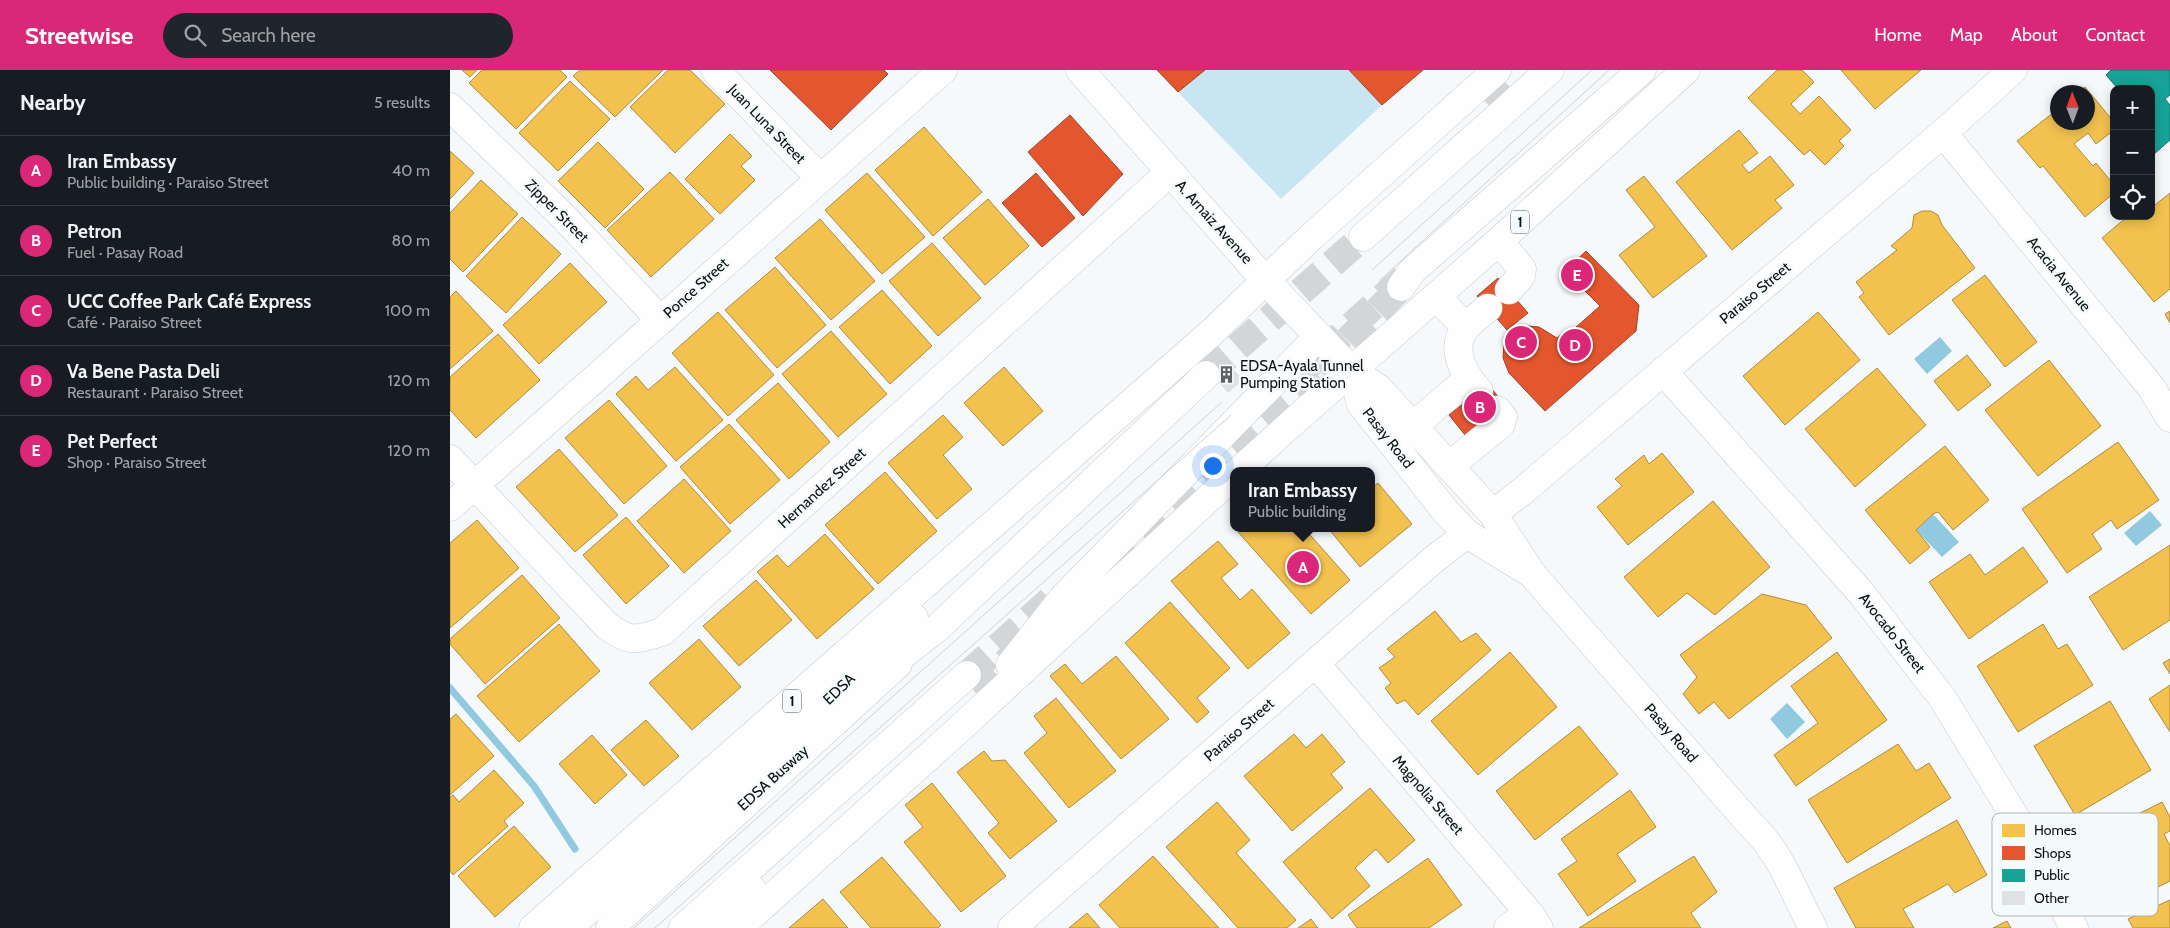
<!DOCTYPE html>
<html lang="en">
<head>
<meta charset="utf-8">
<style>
	:root { --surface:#171b24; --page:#20242c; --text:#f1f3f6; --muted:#9ea1a6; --line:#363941; --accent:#db2777 }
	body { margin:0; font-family:Cabin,sans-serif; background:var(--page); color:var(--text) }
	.controls { position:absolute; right:15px; top:15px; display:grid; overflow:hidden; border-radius:10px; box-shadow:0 2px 12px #0003 }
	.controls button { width:45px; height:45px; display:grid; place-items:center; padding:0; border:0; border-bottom:1px solid var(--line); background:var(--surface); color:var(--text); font:25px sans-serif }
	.compass { position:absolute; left:1600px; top:15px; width:45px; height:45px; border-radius:50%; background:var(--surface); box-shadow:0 2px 12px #0003; rotate:359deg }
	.you { position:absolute; left:762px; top:395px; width:18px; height:18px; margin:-12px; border:4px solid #fff; border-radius:50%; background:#1a73e8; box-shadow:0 0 0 8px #1a73e833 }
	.badge { display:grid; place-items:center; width:32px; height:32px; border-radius:50%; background:var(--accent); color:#fff; font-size:16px; font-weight:700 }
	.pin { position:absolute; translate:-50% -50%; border:2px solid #fff; box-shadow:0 1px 5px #0006 }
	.popup { position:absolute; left:780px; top:397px; width:145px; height:65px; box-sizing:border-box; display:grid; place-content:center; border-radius:10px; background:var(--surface); filter:drop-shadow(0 1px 4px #0005); font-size:16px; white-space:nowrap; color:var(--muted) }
	.popup b { font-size:19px; color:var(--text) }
	.popup::after { content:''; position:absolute; left:50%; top:100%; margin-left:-10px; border:10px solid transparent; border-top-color:var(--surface) }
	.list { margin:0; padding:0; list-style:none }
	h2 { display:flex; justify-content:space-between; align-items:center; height:65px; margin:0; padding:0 20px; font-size:21px }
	h2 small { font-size:16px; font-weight:400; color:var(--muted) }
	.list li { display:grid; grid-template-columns:32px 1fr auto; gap:15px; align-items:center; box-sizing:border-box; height:70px; padding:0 20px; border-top:1px solid var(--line) }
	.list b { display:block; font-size:19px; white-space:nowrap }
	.list p { margin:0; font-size:16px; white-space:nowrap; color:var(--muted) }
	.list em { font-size:16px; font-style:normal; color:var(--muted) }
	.icon { flex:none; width:28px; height:28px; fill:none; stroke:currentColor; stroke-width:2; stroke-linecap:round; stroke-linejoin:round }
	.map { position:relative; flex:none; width:1720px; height:858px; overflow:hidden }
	header { display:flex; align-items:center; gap:30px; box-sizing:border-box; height:70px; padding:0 25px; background:var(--accent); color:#fff }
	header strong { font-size:24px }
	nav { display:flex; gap:28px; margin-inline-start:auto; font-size:18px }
	.search { width:350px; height:45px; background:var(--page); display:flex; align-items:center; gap:12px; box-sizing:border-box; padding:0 18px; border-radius:28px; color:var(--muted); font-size:19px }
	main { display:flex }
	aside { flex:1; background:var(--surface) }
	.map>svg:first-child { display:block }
	.green { fill:#c8e5f2 }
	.water { fill:#90c9e0 }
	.homes { fill:#f2c14e; stroke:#ae8c3b }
	.shops { fill:#e4572e; stroke:#a44225 }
	.public { fill:#17a398; stroke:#14776f }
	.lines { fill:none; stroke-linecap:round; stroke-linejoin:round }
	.stream { stroke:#90c9e0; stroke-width:7 }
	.building { fill:#dfe1e3; stroke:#d6d9da }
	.minor-tunnel { stroke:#d3d6d8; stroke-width:28; stroke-dasharray:28 14; stroke-linecap:butt }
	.highway-tunnel { stroke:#d3d6d8; stroke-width:28; stroke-dasharray:28 14; stroke-linecap:butt }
	.minor-casing { stroke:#c8cacc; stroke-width:29 }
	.major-casing { stroke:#c8cacc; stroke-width:29 }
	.highway-casing { stroke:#c8cacc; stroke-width:29 }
	.minor { stroke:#fefefe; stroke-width:28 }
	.major { stroke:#fefefe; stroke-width:28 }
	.highway { stroke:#fefefe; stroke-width:28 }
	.tram { stroke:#d0d1d1; stroke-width:1 }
	.labels { text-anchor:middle; stroke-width:5; stroke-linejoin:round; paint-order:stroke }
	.shield { fill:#f5fafc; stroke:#535657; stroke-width:1 }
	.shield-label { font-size:14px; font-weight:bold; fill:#0e1010 }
	.street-label { font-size:15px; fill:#0e1010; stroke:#f5fafc }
	.poi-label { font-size:15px; fill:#0e1010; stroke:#f5fafc; text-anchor:start }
	.key { fill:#f5fafc; stroke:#b0b4b5; stroke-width:1 }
	.key-label { font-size:14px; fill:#0e1010 }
</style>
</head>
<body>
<header>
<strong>Streetwise</strong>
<div class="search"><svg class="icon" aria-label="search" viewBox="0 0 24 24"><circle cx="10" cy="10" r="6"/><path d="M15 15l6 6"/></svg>Search here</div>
<nav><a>Home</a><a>Map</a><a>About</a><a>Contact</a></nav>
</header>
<main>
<aside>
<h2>Nearby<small>5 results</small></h2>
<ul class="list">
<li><span class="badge">A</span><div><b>Iran Embassy</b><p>Public building · Paraiso Street</p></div><em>40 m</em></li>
<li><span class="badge">B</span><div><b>Petron</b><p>Fuel · Pasay Road</p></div><em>80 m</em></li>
<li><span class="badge">C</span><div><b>UCC Coffee Park Café Express</b><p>Café · Paraiso Street</p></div><em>100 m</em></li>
<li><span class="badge">D</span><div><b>Va Bene Pasta Deli</b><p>Restaurant · Paraiso Street</p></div><em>120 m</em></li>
<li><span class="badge">E</span><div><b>Pet Perfect</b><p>Shop · Paraiso Street</p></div><em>120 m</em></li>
</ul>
</aside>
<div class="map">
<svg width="1720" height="858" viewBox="0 0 1720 858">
	<rect width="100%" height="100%" fill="#f6f9fb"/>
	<!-- green -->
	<path class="green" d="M755,0H899L932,35L831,129L728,22Z"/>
	<!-- water -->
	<path class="water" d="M1490,267L1502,281L1477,304L1464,289Z
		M1700,441L1712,455L1686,476L1674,463Z
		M1483,444L1509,472L1492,487L1466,460Z
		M1337,633L1355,652L1337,669L1320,649Z"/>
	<!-- homes -->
	<path class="homes" d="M12,0H27L20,7Z
		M32,0H110L117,7L66,59L19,13Z
		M130,0H213L165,47L123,6Z
		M218,0H240L275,34L225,83L180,37Z
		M1327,0H1352L1364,12L1341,34L1350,44L1369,26L1401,60L1389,71L1394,76L1375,95L1360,80L1354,85L1298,28Z
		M1391,0H1471L1425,39Z
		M120,11L160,49L108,101L69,63Z
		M1635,17L1664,52V60L1646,74L1638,63L1624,74L1643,96L1646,93L1664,115V123L1635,147L1593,96L1590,98L1567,71L1608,39V52H1638V22H1627Z
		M474,57L532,122L483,166L425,100Z
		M1289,60L1308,83L1292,95L1299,103L1320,86L1344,115L1325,130L1332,138L1282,180L1226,112Z
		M280,64L302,86L291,96L305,110L270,144L235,109Z
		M148,72L194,119L155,158L108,111Z
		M0,81L24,103L0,129Z
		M220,102L264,149L201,207L157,160Z
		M417,103L475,167L432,204L375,140Z
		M1194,106L1257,186L1203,228L1169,185L1205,157L1176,120Z
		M31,110L68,144L13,202L0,189V143Z
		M1720,123V219L1704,232L1652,168L1678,146H1701V138Z
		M538,129L579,176L535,215L493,168Z
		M1472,141H1481L1488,145L1492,155L1525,198L1439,265L1409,227L1414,223L1406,212L1447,180L1441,176L1462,158L1464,145Z
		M72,147L111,184L56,243L16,206Z
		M370,149L425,211L381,250L325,188Z
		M482,173L531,228L488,266L439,211Z
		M120,193L157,232L89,294L53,255Z
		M325,197L376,255L327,298L275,240Z
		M1535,205L1587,272L1555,297L1502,230Z
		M432,220L482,276L440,314L389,257Z
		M6,221L43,261L0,299V227Z
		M1720,241V253L1715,244Z
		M268,242L324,305L278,346L222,283Z
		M1368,242L1410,290L1335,355L1293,306Z
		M381,261L437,324L388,367L332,304Z
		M48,264L90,310L26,368L0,340V307Z
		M1517,285L1541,315L1508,341L1484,311Z
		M1599,290L1651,356L1588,406L1535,340Z
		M225,297L273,350L226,391L166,324L186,306L198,320Z
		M554,297L593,341L553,376L514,333Z
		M1427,298L1476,355L1405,417L1355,359Z
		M328,313L380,372L339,409L286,350Z
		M159,330L217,396L174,434L115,368Z
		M493,345L513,367L493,385L522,419L487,449L438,393Z
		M279,354L330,410L280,454L230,397Z
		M1668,372L1709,430L1667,459L1661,450L1642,464L1652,479L1617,503L1572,439Z
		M1495,376L1539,430L1503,460L1488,442L1483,444L1466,460L1480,477L1460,494L1415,440Z
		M109,379L168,445L125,482L66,417Z
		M1212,383L1244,422L1178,475L1147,437L1172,416L1165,409L1194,385L1199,394Z
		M435,402L487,461L428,514L375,455Z
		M234,409L281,461L234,503L187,451Z
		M928,413L962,454L910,497L878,458H922V418Z
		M1263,431L1320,497L1265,545L1237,523L1208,547L1174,507Z
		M176,447L219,496L176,534L133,485Z
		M27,450L69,498L0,558V473Z
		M792,458H854L900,510L861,544L788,462Z
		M375,464L424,519L367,569L307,502L327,485L338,497Z
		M768,471L788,494L771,508L790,530L802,519L840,563L798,599L721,511Z
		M1720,475V550L1673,580L1639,527Z
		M1573,477L1598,512L1519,569L1479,512L1520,484L1535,505Z
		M72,505L110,548L35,614L0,574V569Z
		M306,510L342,550L289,596L253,556Z
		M1312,524L1356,535L1382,568L1279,649L1264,632L1249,644L1233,624L1247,607L1230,585Z
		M720,532L780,598L747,628L759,642L747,653L675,573Z
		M985,541L1011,572L1026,563L1041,580L968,645L955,630L947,634L935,618L941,613L929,598L945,587L937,579Z
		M109,554L150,601L69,672L27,626Z
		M1593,554L1608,579L1617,574L1643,615L1568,662L1527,596Z
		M249,569L291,617L242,660L199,613Z
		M1060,582L1107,637L1028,705L981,651Z
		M1387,582L1437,650L1346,716L1324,685L1368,653L1341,616Z
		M666,586L719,649L671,689L600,606L615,594L632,614Z
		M1720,589V604L1713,593Z
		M1720,615V662L1699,629Z
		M606,628L666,701L619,738L574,683L597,663L584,646Z
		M1660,631L1701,700L1625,745L1584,676Z
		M6,644L44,686L0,725V649Z
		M196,650L229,686L194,716L161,680Z
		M1129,656L1168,704L1085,770L1046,721Z
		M844,664L856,678L872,664L895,692L881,704L893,718L842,761L794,706Z
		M142,665L177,705L145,734L109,694Z
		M1448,674L1466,701L1479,693L1501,728L1397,793L1358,730Z
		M534,681L542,691L555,690L607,751L560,789L538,763L549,753L507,702Z
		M44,700L74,733L54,751L58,756L3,805L0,801V727L3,725L9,732Z
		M482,713L556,806L511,842L454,772L473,757L455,735Z
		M920,718L965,770L938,793L926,779L905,798L920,816L882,849L833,792Z
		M1180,720L1206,757L1167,784L1186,811L1138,846L1108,804L1127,791L1111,769Z
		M767,732L800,770L786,783L846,850L837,858H788L716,777Z
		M1712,732L1720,747V761L1714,764L1720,776V811L1669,837L1635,771Z
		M1507,750L1537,805L1505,823L1498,814L1453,839L1464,858H1406L1384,818Z
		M64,756L101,797L45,847L8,806Z
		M703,786L769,858H670L649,835Z
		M1244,786L1267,822L1241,843L1251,858H1129Z
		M432,787L491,855L488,858H421L390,822Z
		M978,788L1012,835L979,858H907L898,845Z
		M373,829L398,858H339Z
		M1720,830V858H1683L1678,849Z
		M637,843L650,858H619Z
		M861,849L868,858H848Z
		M1557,851L1561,858H1543Z"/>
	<!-- shops -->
	<path class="shops" d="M320,0H434L438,4L381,60Z
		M707,0H755L728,22Z
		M899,0H973L932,35Z
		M620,45L673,104L633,146L578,82Z
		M586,103L625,148L592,177L552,133Z
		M1136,181L1189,235L1186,261L1095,341L1059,303L1053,288L1054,273L1067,258L1078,256L1089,257L1107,268L1114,262L1117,265L1150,236L1115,201Z
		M1048,208L1078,243L1057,260L1027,226Z
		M1038,314L1054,334L1015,365L999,345Z"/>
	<!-- public -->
	<path class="public" d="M1661,0H1720V25L1715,29L1720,35V70L1703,85L1701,19H1668L1656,5Z"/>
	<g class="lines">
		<!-- stream -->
		<path class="stream" d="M0,618L84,716L125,779"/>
	</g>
	<!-- building -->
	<path class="building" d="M773,288L792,310L778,322L759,300Z"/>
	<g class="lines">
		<!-- minor-tunnel -->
		<path class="minor-tunnel" d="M840,312L962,201
			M517,605L605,526"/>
		<!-- highway-tunnel -->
		<path class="highway-tunnel" d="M1032,28L1063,0
			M868,300L951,217
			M756,305L913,167
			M662,495L791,377L886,297
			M524,621L575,575"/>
		<defs>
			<path id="minor" d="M265,0L370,108
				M0,37L113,146L210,250
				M1493,63L1701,317L1720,348
				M1049,171L1072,199L1071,206L1059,220
				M986,227L1016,257
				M902,301L928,318L1043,444L1082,504L1300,754C1331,782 1343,822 1363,858
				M902,301L911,334L996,442L1017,464L1076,500
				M1213,301L1412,524L1493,629L1573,760L1624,858
				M1029,321C1014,304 998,278 1017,256C1023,250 1031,244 1038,238
				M962,357L1018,309
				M0,389L157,556C181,573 184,570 212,562L719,103
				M999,396L1051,354L1053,347L1047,340
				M0,437L493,0
				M1043,444L1074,420L1493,63L1563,0
				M865,593L1079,843L1089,858
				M160,858L448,594
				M233,858L517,605
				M562,858L983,490L1017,464
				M1058,858L1079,843"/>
			<path id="major" d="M630,0L815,210L902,301"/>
			<path id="highway" d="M913,167L1100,0
				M951,217L962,201L1192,0
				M789,401L842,353L1049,171L1236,0
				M560,595L612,529L868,267
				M426,606L486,559L756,305
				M83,858L761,263L861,167L1047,0
				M117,858L308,697L464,548
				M259,858L302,819
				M288,858L506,662L784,405"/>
		</defs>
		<!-- minor casing -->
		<use href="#minor" class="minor-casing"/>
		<!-- major casing -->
		<use href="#major" class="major-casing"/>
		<!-- highway casing -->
		<use href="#highway" class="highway-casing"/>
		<!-- minor -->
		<use href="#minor" class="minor"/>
		<!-- major -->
		<use href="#major" class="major"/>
		<!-- highway -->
		<use href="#highway" class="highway"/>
		<!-- tram -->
		<path class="tram" d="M922,200L1142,0
			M929,211L1159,0
			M184,858L772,332
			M205,858L781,345"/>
	</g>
	<!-- icons -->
	<defs>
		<symbol id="building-bare" viewBox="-9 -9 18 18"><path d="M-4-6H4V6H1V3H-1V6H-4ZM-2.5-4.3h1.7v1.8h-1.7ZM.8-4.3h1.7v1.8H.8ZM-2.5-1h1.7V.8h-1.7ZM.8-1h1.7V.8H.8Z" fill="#5f6262" stroke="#f5fafc" stroke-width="2.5" paint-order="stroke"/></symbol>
	</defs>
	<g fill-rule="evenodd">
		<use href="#building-bare" x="764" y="292" width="25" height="25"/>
	</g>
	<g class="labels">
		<!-- shield labels -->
		<g class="shield">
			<rect x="1061" y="140.5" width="18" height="23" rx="4"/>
			<rect x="333" y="619.5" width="18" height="23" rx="4"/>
		</g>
		<g class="shield-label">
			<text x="1070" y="157">1</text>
			<text x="342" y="636">1</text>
		</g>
		<!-- street labels -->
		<g class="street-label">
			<text transform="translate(317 54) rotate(46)" y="5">Juan Luna Street</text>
			<text transform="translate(107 141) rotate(45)" y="5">Zipper Street</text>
			<text transform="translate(764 152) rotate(48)" y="5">A. Arnaiz Avenue</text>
			<text transform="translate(1609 204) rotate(51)" y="5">Acacia Avenue</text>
			<text transform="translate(246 218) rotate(-42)" y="5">Ponce Street</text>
			<text transform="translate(1305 223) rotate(-40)" y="5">Paraiso Street</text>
			<text transform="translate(938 368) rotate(52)" y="5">Pasay Road</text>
			<text transform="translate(372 418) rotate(-42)" y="5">Hernandez Street</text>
			<text transform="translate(1442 563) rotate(52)" y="5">Avocado Street</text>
			<text transform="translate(389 619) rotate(-44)" y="5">EDSA</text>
			<text transform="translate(789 660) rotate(-41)" y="5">Paraiso Street</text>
			<text transform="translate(1221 663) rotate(49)" y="5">Pasay Road</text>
			<text transform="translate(323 708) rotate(-42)" y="5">EDSA Busway</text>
			<text transform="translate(978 725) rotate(49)" y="5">Magnolia Street</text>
		</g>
		<!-- poi labels -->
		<g class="poi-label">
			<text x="790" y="301">EDSA-Ayala Tunnel<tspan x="790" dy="17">Pumping Station</tspan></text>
		</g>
	</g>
	<!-- legend -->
	<rect x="1542" y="743" width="166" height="103" rx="8" class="key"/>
	<rect x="1552" y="754" width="23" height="13" fill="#f2c14e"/>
	<rect x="1552" y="776" width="23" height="14" fill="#e4572e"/>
	<rect x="1552" y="799" width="23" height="13" fill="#17a398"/>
	<rect x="1552" y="821" width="23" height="14" fill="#dfe1e3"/>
	<g class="key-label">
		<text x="1584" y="765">Homes</text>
		<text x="1584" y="788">Shops</text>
		<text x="1584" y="810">Public</text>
		<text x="1584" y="833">Other</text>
	</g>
</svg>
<div class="controls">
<button>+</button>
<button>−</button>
<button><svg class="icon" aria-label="locate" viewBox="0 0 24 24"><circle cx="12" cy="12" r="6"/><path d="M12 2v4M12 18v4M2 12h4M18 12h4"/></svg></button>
</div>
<svg class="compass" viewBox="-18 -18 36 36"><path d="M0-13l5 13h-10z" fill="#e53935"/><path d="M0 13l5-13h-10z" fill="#9ea1a6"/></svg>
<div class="you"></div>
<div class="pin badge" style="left:853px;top:497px">A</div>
<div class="popup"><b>Iran Embassy</b>Public building</div>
<div class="pin badge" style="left:1030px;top:337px">B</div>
<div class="pin badge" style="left:1071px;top:272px">C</div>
<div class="pin badge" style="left:1125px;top:275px">D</div>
<div class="pin badge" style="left:1127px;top:205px">E</div>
</div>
</main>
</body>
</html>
